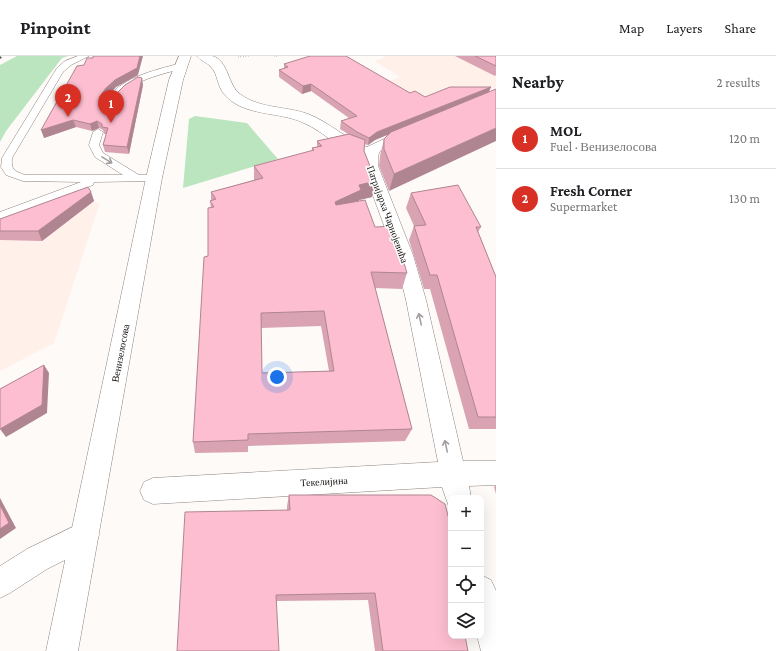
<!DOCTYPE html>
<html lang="en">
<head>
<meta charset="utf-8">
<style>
	:root { --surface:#fff; --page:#f6f6f6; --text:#202124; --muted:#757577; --line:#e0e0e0; --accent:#d93025 }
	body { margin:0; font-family:"Crimson Pro",serif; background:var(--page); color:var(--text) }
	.controls { position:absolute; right:12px; bottom:12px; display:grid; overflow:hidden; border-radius:8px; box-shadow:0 4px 16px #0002 }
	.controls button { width:36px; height:36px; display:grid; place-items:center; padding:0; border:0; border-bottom:1px solid var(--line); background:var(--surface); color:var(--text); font:20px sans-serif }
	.you { position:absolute; left:277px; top:321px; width:14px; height:14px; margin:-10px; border:3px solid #fff; border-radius:50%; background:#1a73e8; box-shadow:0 0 0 6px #1a73e833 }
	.badge { display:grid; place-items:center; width:26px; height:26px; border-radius:50%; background:var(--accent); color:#fff; font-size:13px; font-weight:700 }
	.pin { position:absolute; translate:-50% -33px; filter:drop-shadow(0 1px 2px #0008) }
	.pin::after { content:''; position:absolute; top:21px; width:14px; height:12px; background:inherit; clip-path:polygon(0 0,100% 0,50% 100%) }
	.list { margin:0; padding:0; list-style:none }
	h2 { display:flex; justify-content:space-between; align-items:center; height:52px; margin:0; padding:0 16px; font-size:17px }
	h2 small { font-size:13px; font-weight:400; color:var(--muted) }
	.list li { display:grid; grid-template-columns:26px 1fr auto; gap:12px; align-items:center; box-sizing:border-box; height:60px; padding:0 16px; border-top:1px solid var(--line) }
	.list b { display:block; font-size:15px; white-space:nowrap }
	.list p { margin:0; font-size:13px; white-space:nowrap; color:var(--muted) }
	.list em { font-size:13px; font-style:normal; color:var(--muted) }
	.icon { flex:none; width:22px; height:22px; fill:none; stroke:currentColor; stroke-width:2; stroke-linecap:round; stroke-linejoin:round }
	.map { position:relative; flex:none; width:496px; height:595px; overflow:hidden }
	header { display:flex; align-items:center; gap:24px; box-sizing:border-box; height:56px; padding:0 20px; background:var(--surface); border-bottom:1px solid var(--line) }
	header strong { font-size:19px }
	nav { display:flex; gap:22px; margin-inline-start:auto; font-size:14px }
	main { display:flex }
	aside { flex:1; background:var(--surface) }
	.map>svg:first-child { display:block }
	.built { fill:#fff1ea }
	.green { fill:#bbe5be }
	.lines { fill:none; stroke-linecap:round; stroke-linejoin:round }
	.service-casing { stroke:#8c837f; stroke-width:1 }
	.minor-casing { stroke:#8c837f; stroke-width:1 }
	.secondary-casing { stroke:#8c837f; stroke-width:1 }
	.path { stroke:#a19e9c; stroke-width:1.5; stroke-dasharray:0.5 2; stroke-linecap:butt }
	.service { fill:#fff; fill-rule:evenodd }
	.minor { fill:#fff; fill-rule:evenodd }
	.secondary { fill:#fff; fill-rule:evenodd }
	.rail { stroke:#494644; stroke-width:2; stroke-dasharray:1.5 2.5; stroke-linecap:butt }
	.wall { fill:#d9a3b3; fill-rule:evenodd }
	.shaded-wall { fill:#b08592 }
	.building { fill:#fcbed0; stroke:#b08592; fill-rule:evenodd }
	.oneway { stroke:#a19f9f }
	.labels { text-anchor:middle; stroke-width:3; stroke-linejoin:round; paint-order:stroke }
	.street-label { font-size:10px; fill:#13100e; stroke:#fff }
</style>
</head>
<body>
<header>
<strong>Pinpoint</strong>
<nav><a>Map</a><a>Layers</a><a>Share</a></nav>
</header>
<main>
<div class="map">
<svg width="496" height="595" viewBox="0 0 496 595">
	<rect width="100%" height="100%" fill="#fefaf8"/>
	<!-- built -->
	<path class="built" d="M383,0H475L496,10V31L376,79L328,46L400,21L374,5L385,1Z
		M68,146L100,147L54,287L0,315V166Z"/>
	<!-- green -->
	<path class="green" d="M17,0H68L62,2L6,75L0,86V9Z
		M195,60L247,67L278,103L183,132L189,63Z"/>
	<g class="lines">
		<defs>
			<path id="service" d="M78,0H89L71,9L63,16L12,102C11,114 14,115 25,119H123L95,101L89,89L93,76L98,73L103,76L99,89L103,97L139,119H154L160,122L154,125L94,126L93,129L0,164V156L81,126L23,125L6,119L1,111L2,102L57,12L65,5Z
				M181,7L185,10L184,12C155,20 128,25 110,51L107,52L102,49C118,22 152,15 181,7Z"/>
			<path id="minor" d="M197,0C202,0 207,0 212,0C228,3 228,30 240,38C260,53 286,50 308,58C329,66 346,83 367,91L405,73L410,72L415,73L417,76L415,79L380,95L378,100V110L413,199L426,244L463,405H496V429L469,430L471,442H451V452L449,451L442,431L153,448L144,444L140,435L144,426L153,422L438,406L406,244L395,199L362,110V99C340,94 324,76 304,67C279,55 243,61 224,38C217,30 218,18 211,11C207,6 200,5 197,0Z
				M85,465L95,469L99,479L95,489L47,513L10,537L0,542V510L27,493Z
				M481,519L491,524L496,535V595H481L477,580H481Z"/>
			<path id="secondary" d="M179,0H191L183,24L162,122L78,595H46L146,122L169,24Z"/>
		</defs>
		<!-- service casing -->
		<use href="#service" class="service-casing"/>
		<!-- minor casing -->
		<use href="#minor" class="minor-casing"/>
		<!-- secondary casing -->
		<use href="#secondary" class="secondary-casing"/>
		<!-- path -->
		<path class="path" d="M274,0H278
			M238,1L249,0"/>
		<!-- service -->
		<use href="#service" class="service"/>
		<!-- minor -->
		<use href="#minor" class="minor"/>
		<!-- secondary -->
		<use href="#secondary" class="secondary"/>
		<!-- rail -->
		<path class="rail" d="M0,2L3,0"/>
	</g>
	<!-- wall -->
	<path class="wall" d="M455,0H496V19L495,20Z
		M284,8L410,37L425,41L389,135L379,110L380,100L384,83L388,78L375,84L368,89L364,88V95L376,125L372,141L359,144V145L375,171L407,217L402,233L375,232L412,373L405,385L248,390V396L195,397L193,386L208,200L211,152L210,145L211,144V136L254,124V110L312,95V92L317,91V85L348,78L340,73L341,65L349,62L311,35L302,38L279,21V14L284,13ZM321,270L329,315L262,317L261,272Z
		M77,10L138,19L116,31L108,39L103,45L105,46L109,45L143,29L129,98L105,96L103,89L106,78H104L103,74L99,72L92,75L76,71L44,82Z
		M91,136L94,145L42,185L0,184V163Z
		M411,137L481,171L478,176L496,221V373H469L430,233H424L409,184L414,170L406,152Z
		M496,429V438L494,431Z
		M289,439L451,471V515H450L468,595H375L368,544L276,545L177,595L287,454V450Z"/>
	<!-- shaded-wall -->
	<path class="shaded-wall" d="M140,0H143L138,19L116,31L108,39L101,49L99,42L106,32Z
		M142,22L143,29L129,98L127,91Z
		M311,28V35L302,38L303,30Z
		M491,31L488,38L375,84L368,89L369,82L377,76Z
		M73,64L76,71L44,82L41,74Z
		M97,65L99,72L92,75L90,68Z
		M496,72V85L389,135L394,118Z
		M376,125L372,141L359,144L358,150L333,161L335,146L359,129Z
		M91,136L94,145L42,185L38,175Z
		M44,309L49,317L47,357L6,381L0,373Z
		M0,442L16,472L0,483Z"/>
	<!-- building -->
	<path class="building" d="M93,0H140L137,12L115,24L106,32L99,42L105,46L109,45L125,29L138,21L142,22L127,91L103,89L108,72L102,71V68L97,65L90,68L73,64L41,74L77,10L84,9L87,2H93Z
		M310,0H346L410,37L415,35L425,41L450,31H491L377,76L369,82L357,76L341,65L357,60L311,28L303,30L279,14L288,11L284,8Z
		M475,0H496V10Z
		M496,33V72L394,118L384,93V83L391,76Z
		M349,78L365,84L364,95L376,125L359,129L361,134L335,146L336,149L365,144L375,171L393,170L407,217L371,216L412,373L248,378V384L193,386L204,201L208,200V152L214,151L210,145L216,143L211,136L263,122L254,110L314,94L312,92L322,90L317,85ZM324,255L334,315L262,317L261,257Z
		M458,129L481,171H476L496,221V361H478L437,219H430L414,170L426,169L411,137Z
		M88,131L91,136L38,175H0V163Z
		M44,309L42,349L0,373V333Z
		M289,439H431L445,448L451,471V509H449L451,518V580H465L468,595H383L375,537L276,539L279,595H177L185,456L290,454Z
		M0,449L9,467L0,473Z"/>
	<!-- one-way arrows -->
	<defs><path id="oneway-shaft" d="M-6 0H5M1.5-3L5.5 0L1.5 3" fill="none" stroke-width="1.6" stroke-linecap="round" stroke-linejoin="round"/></defs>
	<g class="oneway">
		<use href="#oneway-shaft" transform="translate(107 104) rotate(31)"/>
		<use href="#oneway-shaft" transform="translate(420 263) rotate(-102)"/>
		<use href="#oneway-shaft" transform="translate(446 390) rotate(-102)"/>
	</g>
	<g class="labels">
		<!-- street labels -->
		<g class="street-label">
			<text transform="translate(388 158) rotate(70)" y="4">Патријарха Чарнојевића</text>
			<text transform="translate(120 297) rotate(-79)" y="4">Венизелосова</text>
			<text transform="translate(324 425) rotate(-3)" y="4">Текелијина</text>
		</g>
	</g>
</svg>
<div class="controls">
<button>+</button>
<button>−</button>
<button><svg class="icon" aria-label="locate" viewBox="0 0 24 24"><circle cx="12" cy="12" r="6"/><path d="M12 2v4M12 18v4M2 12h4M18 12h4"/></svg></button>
<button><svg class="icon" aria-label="layers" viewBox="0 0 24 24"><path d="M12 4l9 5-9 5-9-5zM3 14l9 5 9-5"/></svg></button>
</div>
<div class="you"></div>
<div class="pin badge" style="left:111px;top:67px">1</div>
<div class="pin badge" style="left:68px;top:61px">2</div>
</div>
<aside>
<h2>Nearby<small>2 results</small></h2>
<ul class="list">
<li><span class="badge">1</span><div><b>MOL</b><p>Fuel · Венизелосова</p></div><em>120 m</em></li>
<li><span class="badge">2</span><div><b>Fresh Corner</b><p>Supermarket</p></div><em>130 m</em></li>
</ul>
</aside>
</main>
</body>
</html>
